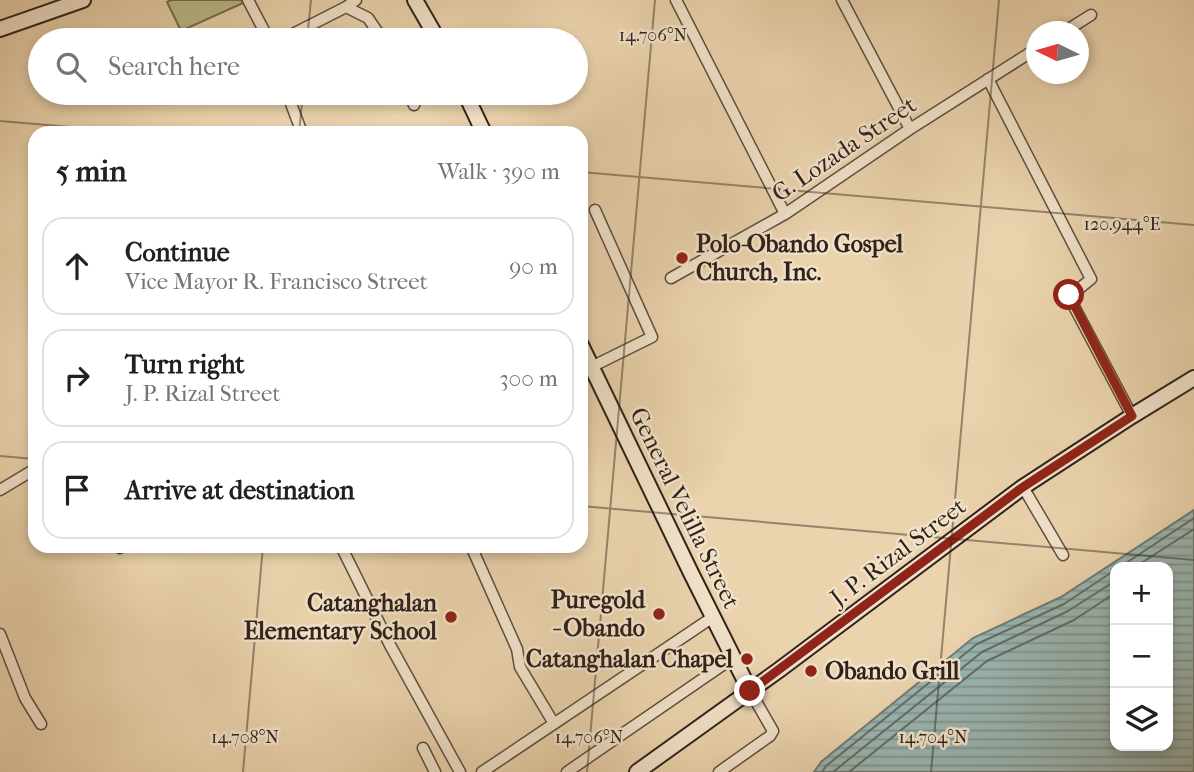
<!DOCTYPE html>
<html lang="en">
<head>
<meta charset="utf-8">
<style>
	:root { --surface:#fff; --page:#f2f2f2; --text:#202124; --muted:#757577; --line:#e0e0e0 }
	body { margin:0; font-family:"IM FELL French Canon",serif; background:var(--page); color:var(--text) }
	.controls { position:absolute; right:21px; bottom:21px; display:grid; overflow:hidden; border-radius:14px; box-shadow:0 4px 10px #0003 }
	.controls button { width:63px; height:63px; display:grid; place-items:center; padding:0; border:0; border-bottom:2px solid var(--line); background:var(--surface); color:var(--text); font:35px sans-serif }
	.compass { position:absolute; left:1026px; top:21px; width:63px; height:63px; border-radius:50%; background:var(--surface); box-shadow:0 4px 10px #0003; rotate:275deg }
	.stop { position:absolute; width:21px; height:21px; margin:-16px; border:5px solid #8f2418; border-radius:50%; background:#fff }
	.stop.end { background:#8f2418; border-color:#fff; box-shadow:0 2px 7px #0008 }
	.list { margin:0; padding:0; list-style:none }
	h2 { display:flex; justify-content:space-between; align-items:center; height:91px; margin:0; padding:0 28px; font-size:30px }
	h2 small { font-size:23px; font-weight:400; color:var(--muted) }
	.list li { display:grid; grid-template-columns:46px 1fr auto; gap:21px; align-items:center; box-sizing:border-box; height:98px; margin:0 14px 14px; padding:0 14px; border:2px solid var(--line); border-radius:21px }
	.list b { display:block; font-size:26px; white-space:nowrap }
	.list p { margin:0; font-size:23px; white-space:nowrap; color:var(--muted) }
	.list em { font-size:23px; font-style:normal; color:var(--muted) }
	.icon { flex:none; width:38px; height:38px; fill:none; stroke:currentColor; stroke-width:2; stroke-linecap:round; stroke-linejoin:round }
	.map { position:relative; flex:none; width:1194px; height:772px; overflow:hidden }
	.search { position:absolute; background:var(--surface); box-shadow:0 4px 10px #0003; left:28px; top:28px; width:560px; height:77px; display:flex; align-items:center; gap:18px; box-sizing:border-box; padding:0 24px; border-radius:38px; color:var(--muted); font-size:26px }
	.panel { position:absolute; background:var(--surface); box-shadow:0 4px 10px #0003; left:28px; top:126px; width:560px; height:427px; border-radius:21px }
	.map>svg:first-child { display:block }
	.park { fill:#babb88; stroke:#746e51; stroke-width:2 }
	.water { fill:url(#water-rules); stroke:#6f7b75; stroke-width:2; fill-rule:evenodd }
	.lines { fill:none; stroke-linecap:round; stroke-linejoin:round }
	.shore { stroke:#646c66; stroke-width:2 }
	.minor-casing { stroke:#5e4e3f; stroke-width:13 }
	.secondary-casing { stroke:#2f221a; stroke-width:18 }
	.minor { stroke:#f1e2ca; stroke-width:10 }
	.secondary { stroke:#f1e2ca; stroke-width:14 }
	.route { stroke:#8f2418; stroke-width:9 }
	.ticks { fill:none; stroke:#2f221a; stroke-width:2; stroke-opacity:0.45 }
	.poi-dot { fill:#8f2418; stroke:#f1e2ca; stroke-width:2.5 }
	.labels { text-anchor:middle; stroke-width:5; stroke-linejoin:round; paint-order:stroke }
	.street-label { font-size:24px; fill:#2f221a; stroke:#f1e2ca }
	.poi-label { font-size:24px; font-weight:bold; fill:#2f221a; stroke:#f1e2ca; text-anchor:end }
	.ticks-label { font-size:18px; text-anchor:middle; fill:#2f221a; stroke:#f1e2ca; stroke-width:5; stroke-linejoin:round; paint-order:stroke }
</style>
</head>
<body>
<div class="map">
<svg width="1194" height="772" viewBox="0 0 1194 772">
	<defs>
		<pattern id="water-rules" width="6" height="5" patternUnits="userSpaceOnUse" patternTransform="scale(1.75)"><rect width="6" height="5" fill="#9ab6b2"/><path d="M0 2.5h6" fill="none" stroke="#7e9490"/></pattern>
	</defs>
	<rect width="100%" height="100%" fill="#ead3ad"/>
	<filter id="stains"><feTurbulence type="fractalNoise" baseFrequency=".00286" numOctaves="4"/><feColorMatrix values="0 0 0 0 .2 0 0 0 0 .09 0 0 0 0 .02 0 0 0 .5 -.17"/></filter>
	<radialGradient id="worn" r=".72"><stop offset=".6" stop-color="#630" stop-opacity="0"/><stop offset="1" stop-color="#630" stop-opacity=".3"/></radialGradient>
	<!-- park -->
	<path class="park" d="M171,0H241L243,3L181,31L167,2Z"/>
	<!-- water -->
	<path class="water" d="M1194,510V772H814L821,762L973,638L1061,597ZM1115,567H1168V746H1115Z"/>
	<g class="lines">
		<!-- shore -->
		<path class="shore" d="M1120,567L1194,518
			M1135,567L1194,529
			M822,772L826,766L977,644L1064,604L1115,570
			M833,772L982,652L1068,611L1115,581
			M849,772L987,661L1074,620L1115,593"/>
		<defs>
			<path id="minor" d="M248,0L269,40
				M676,0L785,214
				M842,0L910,129
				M346,7L368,18L383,40
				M1064,32L1091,15
				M281,40L346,7L356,0
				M988,79L1091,279L1069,297L1132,416
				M287,93L302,133
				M409,93L414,105
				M671,278L785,214L910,129L1036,49
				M581,372L652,337L595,210
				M1023,487L1063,555
				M0,490L35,469
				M119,546L120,548
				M341,546L390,645L460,772
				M471,546L517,649L520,667L553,722
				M0,634L25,698L41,724
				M423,748L435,772
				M482,772L713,617
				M567,772L733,658
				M719,772L770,736L773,731L750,691"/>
			<path id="secondary" d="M415,0L438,40
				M0,29L83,0
				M465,93L484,133
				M581,345L690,571L750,691
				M637,772L779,670L1023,487L1132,416L1194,378"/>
		</defs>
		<!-- minor casing -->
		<use href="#minor" class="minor-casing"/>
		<!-- secondary casing -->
		<use href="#secondary" class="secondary-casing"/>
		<!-- minor -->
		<use href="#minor" class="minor"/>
		<!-- secondary -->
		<use href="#secondary" class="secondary"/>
	</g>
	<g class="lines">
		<!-- route -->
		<path class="route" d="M750,691L1023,487L1132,416L1069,295"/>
	</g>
	<!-- ticks -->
	<path class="ticks" d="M307,40L311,0M0,121L141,133M299,133L303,93M581,172L1194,225M0,456L35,459M581,506L1194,560M243,772L263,546M587,772L655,0M931,772L999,0"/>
	<!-- markers -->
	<g class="poi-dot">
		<circle cx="682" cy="258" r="7"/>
		<circle cx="659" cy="614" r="7"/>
		<circle cx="451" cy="617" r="7"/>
		<circle cx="747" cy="659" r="7"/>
		<circle cx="811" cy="671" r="7"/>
	</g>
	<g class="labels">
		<!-- street labels -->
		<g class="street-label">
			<text transform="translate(844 149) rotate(-34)" y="8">G. Lozada Street</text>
			<text transform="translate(685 508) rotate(64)" y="8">General Velilla Street</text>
			<text transform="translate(898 552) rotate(-37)" y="8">J. P. Rizal Street</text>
		</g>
		<!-- poi labels -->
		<g class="poi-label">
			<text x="696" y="252" text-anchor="start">Polo-Obando Gospel<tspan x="696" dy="28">Church, Inc.</tspan></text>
			<text x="645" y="608">Puregold<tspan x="645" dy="28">- Obando</tspan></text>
			<text x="437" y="611">Catanghalan<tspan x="437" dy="28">Elementary School</tspan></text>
			<text x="733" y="667">Catanghalan Chapel</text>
			<text x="825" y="679" text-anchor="start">Obando Grill</text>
		</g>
	</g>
	<g class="ticks-label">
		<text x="653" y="41">14.706°N</text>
		<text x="1122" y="230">120.944°E</text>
		<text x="245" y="743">14.708°N</text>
		<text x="589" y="743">14.706°N</text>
		<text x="933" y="743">14.704°N</text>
	</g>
	<rect width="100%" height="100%" filter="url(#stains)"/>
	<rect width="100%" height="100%" fill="url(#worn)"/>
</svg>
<div class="controls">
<button>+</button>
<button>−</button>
<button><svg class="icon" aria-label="layers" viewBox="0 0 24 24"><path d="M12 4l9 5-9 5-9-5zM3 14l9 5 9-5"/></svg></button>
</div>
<svg class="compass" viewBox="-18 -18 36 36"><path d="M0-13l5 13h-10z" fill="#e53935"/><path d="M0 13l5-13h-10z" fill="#757577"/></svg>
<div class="stop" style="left:1069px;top:295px"></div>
<div class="stop end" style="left:750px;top:691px"></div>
<div class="search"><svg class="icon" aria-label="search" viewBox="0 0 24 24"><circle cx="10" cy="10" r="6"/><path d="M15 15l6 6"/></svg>Search here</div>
<section class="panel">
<h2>5 min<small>Walk · 390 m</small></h2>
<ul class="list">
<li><svg class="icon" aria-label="ahead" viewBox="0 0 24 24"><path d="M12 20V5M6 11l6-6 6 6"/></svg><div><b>Continue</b><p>Vice Mayor R. Francisco Street</p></div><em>90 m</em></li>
<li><svg class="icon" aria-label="right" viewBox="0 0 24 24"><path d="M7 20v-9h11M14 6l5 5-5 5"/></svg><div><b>Turn right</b><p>J. P. Rizal Street</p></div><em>300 m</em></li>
<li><svg class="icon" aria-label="arrive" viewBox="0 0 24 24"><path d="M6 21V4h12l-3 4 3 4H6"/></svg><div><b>Arrive at destination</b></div></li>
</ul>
</section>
</div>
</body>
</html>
